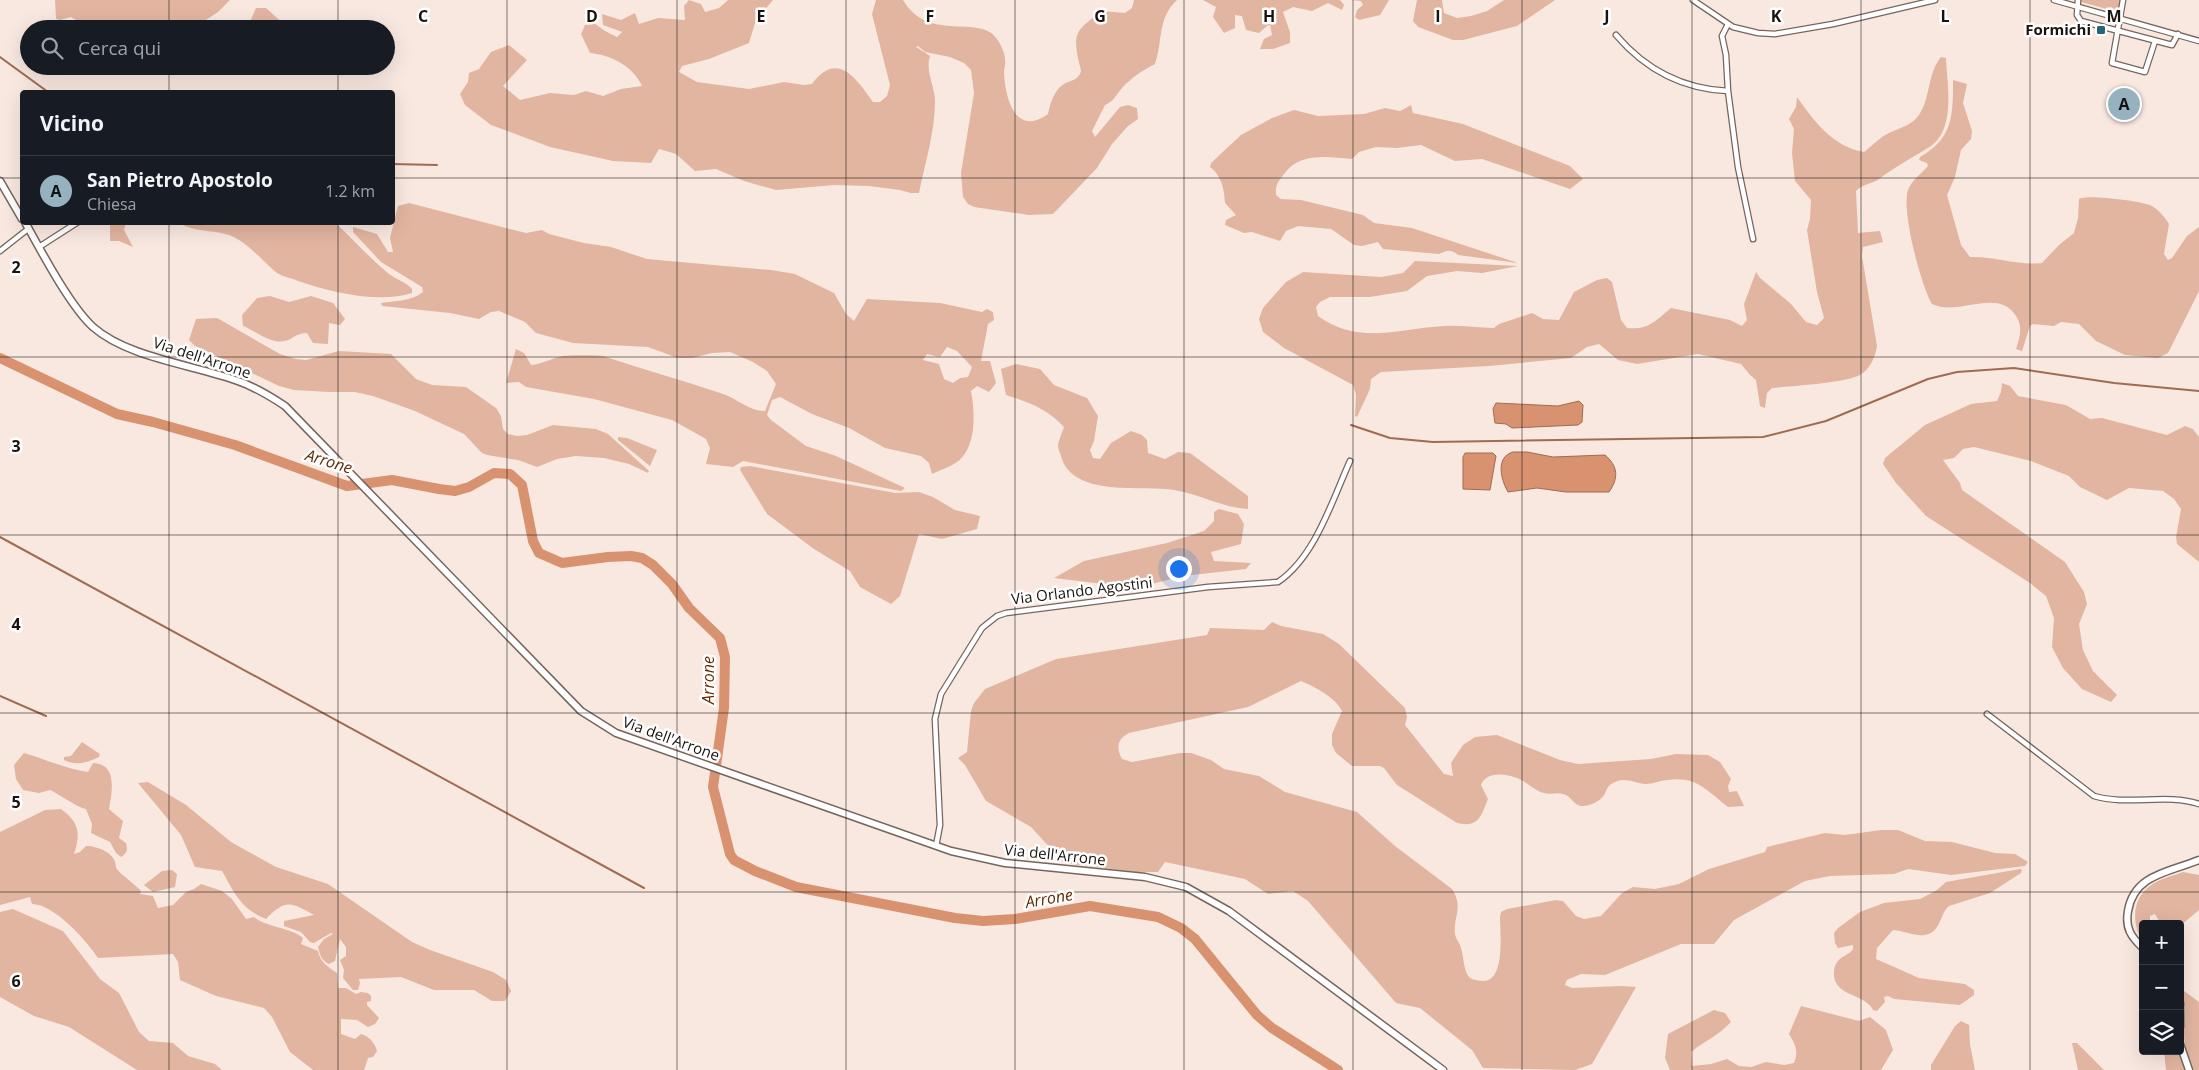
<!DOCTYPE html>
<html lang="it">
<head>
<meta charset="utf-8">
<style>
	:root { --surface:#171b24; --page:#20242c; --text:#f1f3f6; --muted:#9ea1a6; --line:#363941; --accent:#96b2be }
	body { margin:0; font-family:"Open Sans",sans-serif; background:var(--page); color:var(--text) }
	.controls { position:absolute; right:15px; bottom:15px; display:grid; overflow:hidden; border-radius:5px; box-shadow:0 5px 20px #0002 }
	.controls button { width:45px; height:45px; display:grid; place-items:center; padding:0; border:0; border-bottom:1px solid var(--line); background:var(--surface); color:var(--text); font:25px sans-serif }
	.you { position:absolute; left:1178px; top:568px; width:18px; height:18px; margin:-12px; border:4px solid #fff; border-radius:50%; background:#1a73e8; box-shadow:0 0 0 8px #1a73e833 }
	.badge { display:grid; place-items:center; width:32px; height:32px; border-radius:50%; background:var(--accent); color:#111; font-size:16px; font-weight:700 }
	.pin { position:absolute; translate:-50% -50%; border:2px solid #fff; box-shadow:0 1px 5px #0006 }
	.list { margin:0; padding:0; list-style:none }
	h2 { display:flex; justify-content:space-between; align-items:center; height:65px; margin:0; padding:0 20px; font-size:21px }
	h2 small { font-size:16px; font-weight:400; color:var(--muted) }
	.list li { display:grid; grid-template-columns:32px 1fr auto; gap:15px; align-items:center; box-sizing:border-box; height:70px; padding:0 20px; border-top:1px solid var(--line) }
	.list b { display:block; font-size:19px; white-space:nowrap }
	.list p { margin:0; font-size:16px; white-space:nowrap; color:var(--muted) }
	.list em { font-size:16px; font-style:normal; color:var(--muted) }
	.icon { flex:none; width:28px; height:28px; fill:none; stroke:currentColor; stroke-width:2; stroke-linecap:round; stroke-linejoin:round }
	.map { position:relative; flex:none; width:2199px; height:1070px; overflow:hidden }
	.search { position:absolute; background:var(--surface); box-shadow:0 5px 20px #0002; left:20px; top:20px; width:375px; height:55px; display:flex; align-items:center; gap:12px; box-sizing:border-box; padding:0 18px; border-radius:28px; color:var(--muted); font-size:19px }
	.panel { position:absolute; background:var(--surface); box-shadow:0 5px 20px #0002; left:20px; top:90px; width:375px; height:135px; border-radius:5px }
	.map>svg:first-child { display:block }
	.green { fill:#e2b5a0; fill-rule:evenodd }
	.water { fill:#d8926f; stroke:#9e6c52 }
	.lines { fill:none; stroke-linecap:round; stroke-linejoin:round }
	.stream { stroke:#9e6c52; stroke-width:2 }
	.river { stroke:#d8926f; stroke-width:10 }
	.street-casing { stroke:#74665f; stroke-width:7 }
	.secondary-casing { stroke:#74665f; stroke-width:9 }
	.street { stroke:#fff; stroke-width:4.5 }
	.secondary { stroke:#fff; stroke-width:6 }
	.grid { fill:none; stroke:#181310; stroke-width:1; stroke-opacity:0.55 }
	.poi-dot { fill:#27637a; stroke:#fff; stroke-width:2 }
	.labels { text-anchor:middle; stroke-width:5; stroke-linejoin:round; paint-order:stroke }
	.poi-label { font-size:15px; font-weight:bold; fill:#181310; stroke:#fff; text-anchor:end }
	.street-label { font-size:15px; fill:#181310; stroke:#fff }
	.water-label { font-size:16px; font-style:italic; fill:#672900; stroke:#fff }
	.grid-label { font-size:16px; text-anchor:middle; font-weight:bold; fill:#181310; stroke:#fff; stroke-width:5; stroke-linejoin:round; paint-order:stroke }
</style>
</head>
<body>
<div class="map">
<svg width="2199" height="1070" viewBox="0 0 2199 1070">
	<rect width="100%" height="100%" fill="#f9e8e0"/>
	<!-- green -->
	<path class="green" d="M55,0H230L218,12L192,29H91L71,17L60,20L56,19Z
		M689,0L701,4L705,12L719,8L728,0H773L756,20L749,43L709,59L682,66L679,72L697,82L749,89L784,82L804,85L812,84C837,50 856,78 873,102H880L887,96L890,85L872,14L876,0H903C929,44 980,13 997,39C1001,45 1005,53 1005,60C1006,64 1004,68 1004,72C1005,97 1015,138 1048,114C1050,104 1054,90 1064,84C1070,80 1076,81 1080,74C1082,70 1080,67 1079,63C1072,31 1077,31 1101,11L1125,13L1132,8L1134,0H1177C1157,18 1163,42 1155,64C1143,70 1131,78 1122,88C1116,95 1114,101 1105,105L1092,131L1095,137L1120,107L1128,105L1137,108L1138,119L1128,126L1112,144L1097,168L1053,214L1029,215L974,207L968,204L963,197L961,173L974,93L971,70L964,63L950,57L925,52L918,46L916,47L930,56C925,72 935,86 935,101C935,132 925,163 919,193H911L900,190L869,186L835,185L776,190L744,181L716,169L695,171L676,154L659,149L651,163L613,161L550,147L491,125L465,105L460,94L468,82L469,73L479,69L491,52L509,45L527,60L503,86L520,100L550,93L574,95L586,91L603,96L621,89L642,86C633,66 611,55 590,53L581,34L585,25L594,23L605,31L617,37L622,32L603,25L602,14L621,20L635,13L639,24L658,18L685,20L684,6Z
		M1203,0H1340L1344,5L1342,10L1328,3L1312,11L1293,7L1283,12L1290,32V43L1273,49H1260L1264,39L1272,35L1270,25L1267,26L1259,33L1246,30L1242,16L1235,15V28L1224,33L1213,17L1216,7Z
		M1350,0H1389L1380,15L1359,20L1355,17L1357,10L1363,5L1361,1Z
		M1417,0H1442L1444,13L1457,18L1471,16L1487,11L1504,0H1555L1517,26L1463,40H1453L1418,27L1413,21Z
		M2081,0H2121L2118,12L2081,2Z
		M256,8H266C274,15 284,26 295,28C306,30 316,22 326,29H251L249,24Z
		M1941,57L1946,58C1947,84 1956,128 1931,146C1914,157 1896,166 1879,179C1872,184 1862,184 1856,191L1858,233L1880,231L1883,242L1863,247L1862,256L1877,346C1875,358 1870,369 1860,375C1845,383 1791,386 1772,388L1767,393L1765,408L1760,406L1756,380L1750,375L1741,364L1698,354L1637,364L1618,360L1599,344L1587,347L1571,358L1489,366L1381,372L1371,379L1370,389L1357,417L1355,416L1356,395L1353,385L1284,348L1263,332L1259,319L1263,308L1286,282L1303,272L1381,277L1403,273L1415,261L1518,266L1482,273L1457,271L1427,276L1407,291L1370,297H1330L1320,302L1316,307L1318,316C1359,346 1400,328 1445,326C1461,325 1478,328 1494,328L1499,324L1532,313L1543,319L1559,320L1574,292L1597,280L1607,278L1612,282L1621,320L1627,328C1649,330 1655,321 1671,308L1730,320L1742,326L1747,320L1744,304L1756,272L1760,278L1791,304L1806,322L1817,325L1824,318L1817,292L1807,230L1810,219L1811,200L1795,181L1792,153L1794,129L1789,119L1796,107L1797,97C1814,121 1833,147 1864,152C1872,146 1880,137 1889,133C1899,128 1911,126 1919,115C1931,97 1927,74 1941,57Z
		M1953,80L1967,84L1963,103L1972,131L1971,139L1961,150L1955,177L1947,195L1961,245L1970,257C1994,256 2018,266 2042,263L2059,245L2074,233L2078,218L2079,199C2087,194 2139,201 2150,205C2157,208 2165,217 2169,224L2164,254L2168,260L2172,258L2187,236L2199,227V291L2168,353L2158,358L2125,355L2096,341L2079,324L2061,322L2054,326L2033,324L2030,326L2022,351L2016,349C2020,337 2023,327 2016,316C1998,287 1958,317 1932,304C1921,286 1901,210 1908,190C1911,181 1922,173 1928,166L1927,163L1919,160L1920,157C1953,138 1953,116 1953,80Z
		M1411,105L1413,113L1463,124L1570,166L1583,179L1570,189L1482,159L1455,161L1421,145L1397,148L1376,147L1359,152L1352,159C1327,157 1300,152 1284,174C1278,182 1275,185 1276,195L1281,199L1301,200L1363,215L1374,223L1412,228L1518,263L1458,255C1451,249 1447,250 1439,254L1383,249L1378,242L1362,246L1354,245L1331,229L1298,226L1286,231L1280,241L1252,232L1244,233L1225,225L1226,220L1236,215L1225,203C1224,189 1222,176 1210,167L1211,163L1241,135L1272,118L1294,110L1318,116L1364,114L1385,108L1400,111Z
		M409,203L526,233L542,230L549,234L584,243L611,247L647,259L771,270L795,274L834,293L846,314L854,321L867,299L940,303L982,312L987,309L993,312L994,320L988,324L981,361H990L996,383L989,392L977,386L971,391C975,412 977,447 957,462C950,467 940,470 932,474L929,463L921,456L885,448L849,428L812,414L780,397L772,400L767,415L771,420L806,446L836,456L905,488L901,491L743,461L733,467L706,464L710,448L706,439L672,420L594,399L526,387L519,382L506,383L516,349L524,353L531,365C542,364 552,358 563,356C570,355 597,355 603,356C644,370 686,381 726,395C738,400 752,412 765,411L776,384L767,371L753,362L730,352L712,353L692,358H678L648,347L573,343L536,333L525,322L499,311L491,312L479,319L450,313L382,306L381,303C394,301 412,301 423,292L422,287L381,262L353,232V227L377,234L388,252H393L390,238L398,206ZM947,347L957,351L972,367L968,377L960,378L953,383L944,379L939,364L923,360L927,354L940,357Z
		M110,223H126L124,230L133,247L119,241H110Z
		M180,223H336C353,240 370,258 389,274C397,280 406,282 412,289V293C379,304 331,292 298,281C292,278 283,277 277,273C261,260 248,242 229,235C214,230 193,232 180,223Z
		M270,296L289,302L311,296L333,303L345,319L340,325L329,323L328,344L313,343L307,333C293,334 293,340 284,341C270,344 256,331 243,326L242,315L257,298Z
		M217,318L280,354L296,359L306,360L339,351L391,354L416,379L432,385L466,387L496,408L501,416L503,429L508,434L517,436L527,435L553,425L596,429L608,434L649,471L648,473L629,464L604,458L576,456L557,459L537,467L518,460L487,455L482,453L464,434L415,411L373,396L355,392H329L294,390L279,386L195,346L189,340L196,319Z
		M1016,364L1040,369L1054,385L1087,398L1098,416L1094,441L1090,450L1093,458L1100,459L1111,443L1131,431L1142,435L1147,440L1148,453L1165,459L1178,452L1190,453L1248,496V509C1223,508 1200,494 1174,490C1142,485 1072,498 1061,456C1060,453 1058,449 1058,445C1059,439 1062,433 1064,427C1046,408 1030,403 1006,395L1001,369Z
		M2002,383L2010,386L2018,396L2066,405L2090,419L2102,418L2167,435L2185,426L2193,429L2199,437V562L2177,544L2176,537L2181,509L2174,499L2163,491L2129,488L2107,500L2080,487L2069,476L2031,461L1974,447L1963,449L1954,458L1943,460L1960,483L1962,490L2065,562L2084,592L2087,604L2079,624L2083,650L2093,671L2117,695L2111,702L2082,689L2063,668L2052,647L2054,618L2046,596L2030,583L1926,516L1896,483L1883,464L1885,458L1925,425L1971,404L1997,401L2001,392Z
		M618,437L627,438L657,450L650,466L618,440Z
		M750,466L895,493L919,492L933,497L955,510L980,516L977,529L942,539L919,534L900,596L891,604L860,587L850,571L814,549L767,514L740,470L741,467Z
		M1219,509L1238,514L1244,524L1241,544L1211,552L1214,561L1251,563L1246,569L1183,576L1136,588L1054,578L1084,561L1167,543L1204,531L1214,521V512Z
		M1272,622L1281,626L1323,634L1339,644L1405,708L1407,717L1405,725L1444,774L1453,776L1451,763L1463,745L1475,737L1497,735L1560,760L1578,764L1651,759L1676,754L1708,755L1720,762L1731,779L1728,786L1729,792L1737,791L1744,806L1728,807C1707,791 1697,776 1668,780C1661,780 1653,784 1646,784C1634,783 1624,776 1613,783C1607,786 1607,790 1604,795C1601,801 1588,807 1581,806C1573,805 1572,796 1563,794C1557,792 1550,795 1544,793C1536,791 1529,784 1521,780C1509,774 1487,770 1481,785L1488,799C1481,816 1479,828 1457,823L1397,785L1384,768L1380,766H1352L1336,753L1332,745V734L1342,711C1335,697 1315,687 1301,681L1248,707L1129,733C1117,739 1116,748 1122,759L1132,762L1180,753H1191L1211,760L1224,769L1259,776L1285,792L1357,812L1395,846L1452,889C1464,908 1453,916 1455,934C1456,940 1460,943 1461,948C1464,957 1463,971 1470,978C1473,980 1478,980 1482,981C1506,983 1500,931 1500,917L1501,912L1507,909L1556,900L1563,901L1576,916L1584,919L1601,916L1622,893L1633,887L1655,889L1679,884L1709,869L1765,852L1767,847L1825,833L1845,835L1881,830H1898L1925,841L1952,842L1995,853L2015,854L2028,862L2025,866L1951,875L1908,869L1894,874L1830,876L1805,881L1734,920L1714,944H1681L1605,975L1581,974L1567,980L1565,985L1572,988L1621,986L1636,987L1592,1064L1575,1070L1483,1068L1472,1050L1420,1008L1396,1003L1308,901L1293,891L1268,894L1245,879L1165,862L1158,872H1134L1064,863L1031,827L986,801L965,765L958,758L967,752L971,711L974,703L985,689L1056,659L1207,635L1210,628L1264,630Z
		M82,742L100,754L99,757C87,763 76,766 64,760V757L71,756Z
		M24,753C45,759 66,769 88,772L93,763C118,764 112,792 109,809L123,821L119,838L126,843C128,850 127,853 121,857L116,853L110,842L91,833L92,824L86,809C80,809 59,794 50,790L39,793L23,790L16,779L14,765Z
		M148,782L186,805L231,842L276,867L328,884L412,942L430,950L493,972L506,980L511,991L505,1001H492L474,990H434L401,977L359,979L360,983L358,990H353L343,978L344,970L340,960L346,956V947L340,939L335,961L329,964C321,960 320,955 318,947L324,939L333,934L331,933L314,943L310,942L301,932L284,926V921L314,915C290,902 286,899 266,919C241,909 235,894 222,871L195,867L181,835L138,783Z
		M61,809C79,822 81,833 74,854L80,852L86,846C99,846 117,854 116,868C123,877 133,882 141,891L140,894L153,896L158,908L173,905L186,892L194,889L201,884L222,891L232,899L246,919L254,917C265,927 290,927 303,938L301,944L318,951C320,962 328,967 337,973L338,988H346L356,994L361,992L368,993L371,996V1001L367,1002V1005L379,1018L375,1024L368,1027L357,1020L341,1019V1034L355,1039L361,1034C369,1036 375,1043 377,1051L373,1057L368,1058L364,1070H313L290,1052L272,1017L264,1008L216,996L180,980L178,962L173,954L98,958C86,940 54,904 32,904L30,897L0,905V832L45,810Z
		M2020,869L2022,870L2021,873L1990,893L1949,906C1942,912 1942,920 1937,927C1926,943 1908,931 1893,930L1877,948L1876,959L1919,978L1965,984L1974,990V995L1960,1005L1894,999L1888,996L1884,997L1885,1002L1877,1011L1873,1010C1865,993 1832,997 1834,972C1834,969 1835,964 1838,961C1842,956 1849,955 1853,949V945L1838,948L1835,943L1834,933L1838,928L1860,912L1884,903L1920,899L1937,890L1946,882Z
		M172,870L177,874L175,887L153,892L144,885L162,871Z
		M2183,872L2199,875V910L2180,926V924H2161L2155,914L2150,916V924H2143V943C2132,924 2131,900 2150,886C2158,879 2173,876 2183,872Z
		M13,909L63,931L100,979L119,993L139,1032L149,1041L173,1043L188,1056L215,1064L222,1070H137L69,1027L34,1016L0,997V912Z
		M2180,988L2199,1002V1070H2194L2185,1047L2183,1026L2185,1008Z
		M1801,1006L1859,1021L1870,1017L1886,1030L1893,1050L1881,1070H1670L1665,1058L1668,1034L1714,1010L1725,1013L1731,1022C1718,1036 1706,1040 1691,1052L1692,1066L1711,1064L1727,1059L1739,1066L1751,1067L1766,1062L1784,1065L1794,1063C1799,1051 1795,1044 1789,1034Z
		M1961,1021L1969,1025L1970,1044L1975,1070H1931V1065L1955,1026Z
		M2072,1043H2077L2104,1070H2078Z
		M2164,1051H2179L2182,1063L2187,1070H2166Z"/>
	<!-- water -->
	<path class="water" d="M1579,401L1583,405L1582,422L1578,425L1512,428L1506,424L1495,423L1493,409L1496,403L1558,406Z
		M1513,452H1527L1553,457L1605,455C1618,466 1619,478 1609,492H1566L1537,488L1508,492C1501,480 1495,457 1513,452Z
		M1465,453H1493L1496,456L1490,490L1463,489V457Z"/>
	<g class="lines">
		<!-- stream -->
		<path class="stream" d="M0,57L48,92
			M392,164L437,165
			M1351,425L1390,438L1433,442L1763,437L1826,421L1928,379L1957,372L2014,368L2114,383L2199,391
			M0,537L644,888
			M0,696L46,716"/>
		<!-- river -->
		<path class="river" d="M0,358L117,414L153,422L235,445L347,486L392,480L439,489L455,491L469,487L494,473L510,474L522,485L533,541L539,553L562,563L608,557L631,556L642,558L653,565L672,584L689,608L720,638L725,657L724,708L713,787L730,854L734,860L755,871L796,887L955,918L983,921L1015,919L1090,906L1158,917L1181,928L1195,939L1257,1015L1272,1028L1338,1070"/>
		<defs>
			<path id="street" d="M1693,0L1733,27L1758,33L1775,34L1833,24L1935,0
				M2054,0L2199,41
				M2078,0L2077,15L2081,21L2172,45L2178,34
				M2123,0L2112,63L2145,72L2155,41
				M1728,24L1722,36L1726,55L1728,91L1738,167L1753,239
				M1616,35C1645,69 1682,89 1728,91
				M39,247L78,222
				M0,251L28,229
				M1987,714L2094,796C2128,806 2166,793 2199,804
				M936,846L940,825L935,719L941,694L982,628L997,616L1006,613L1208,587L1278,582C1315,557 1332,501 1350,461"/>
			<path id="secondary" d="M0,181L22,219
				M25,222C41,251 70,306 93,327C128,358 195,365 238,381C255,387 270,396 285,406L581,711L616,733L951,851L1005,863L1145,877L1186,887L1229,911L1443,1070
				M2143,948C2131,937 2125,928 2128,911C2134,874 2170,872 2199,860
				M2180,1003V1027
				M2180,1044L2189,1070"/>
		</defs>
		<!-- street casing -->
		<use href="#street" class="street-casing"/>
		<!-- secondary casing -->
		<use href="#secondary" class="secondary-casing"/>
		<!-- street -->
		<use href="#street" class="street"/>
		<!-- secondary -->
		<use href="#secondary" class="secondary"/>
	</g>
	<!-- grid -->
	<path class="grid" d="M169,0V29M338,0V29M507,0V1070M677,0V1070M846,0V1070M1015,0V1070M1184,0V1070M1353,0V1070M1522,0V1070M1692,0V1070M1861,0V1070M2030,0V1070M169,66V92M338,66V92M0,178H22M392,178H2199M169,222V1070M338,222V1070M0,357H2199M0,535H2199M0,713H2199M0,892H2199"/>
	<!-- markers -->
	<rect class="poi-dot" x="2096" y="25" width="10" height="10" rx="2.5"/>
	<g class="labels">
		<!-- poi labels -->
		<g class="poi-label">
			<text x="2091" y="35">Formichi</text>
		</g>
		<!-- street labels -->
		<g class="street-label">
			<text transform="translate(202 358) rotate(18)" y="5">Via dell'Arrone</text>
			<text transform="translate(1082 591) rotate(-7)" y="5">Via Orlando Agostini</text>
			<text transform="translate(671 739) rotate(20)" y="5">Via dell'Arrone</text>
			<text transform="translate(1055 855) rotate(6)" y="5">Via dell'Arrone</text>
		</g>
		<!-- water labels -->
		<g class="water-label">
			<text transform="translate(329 461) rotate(17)" y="6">Arrone</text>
			<text transform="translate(708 680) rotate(-90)" y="6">Arrone</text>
			<text transform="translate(1049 898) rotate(-10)" y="6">Arrone</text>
		</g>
	</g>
	<g class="grid-label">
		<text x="423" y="22">C</text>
		<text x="592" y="22">D</text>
		<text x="761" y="22">E</text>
		<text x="930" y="22">F</text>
		<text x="1100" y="22">G</text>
		<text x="1269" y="22">H</text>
		<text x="1438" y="22">I</text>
		<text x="1607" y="22">J</text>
		<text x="1776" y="22">K</text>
		<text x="1945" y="22">L</text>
		<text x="2114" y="22">M</text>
		<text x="16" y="273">2</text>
		<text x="16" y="452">3</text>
		<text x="16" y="630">4</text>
		<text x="16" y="808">5</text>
		<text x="16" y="987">6</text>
	</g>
</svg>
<div class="controls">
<button>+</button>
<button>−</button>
<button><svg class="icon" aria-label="layers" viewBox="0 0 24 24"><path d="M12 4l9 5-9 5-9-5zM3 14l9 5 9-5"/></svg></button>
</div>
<div class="you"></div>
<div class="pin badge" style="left:2124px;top:104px">A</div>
<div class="search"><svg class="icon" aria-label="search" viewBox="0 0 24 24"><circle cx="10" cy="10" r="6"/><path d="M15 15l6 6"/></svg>Cerca qui</div>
<section class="panel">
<h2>Vicino<small></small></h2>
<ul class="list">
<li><span class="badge">A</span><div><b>San Pietro Apostolo</b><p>Chiesa</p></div><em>1.2 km</em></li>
</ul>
</section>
</div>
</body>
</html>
